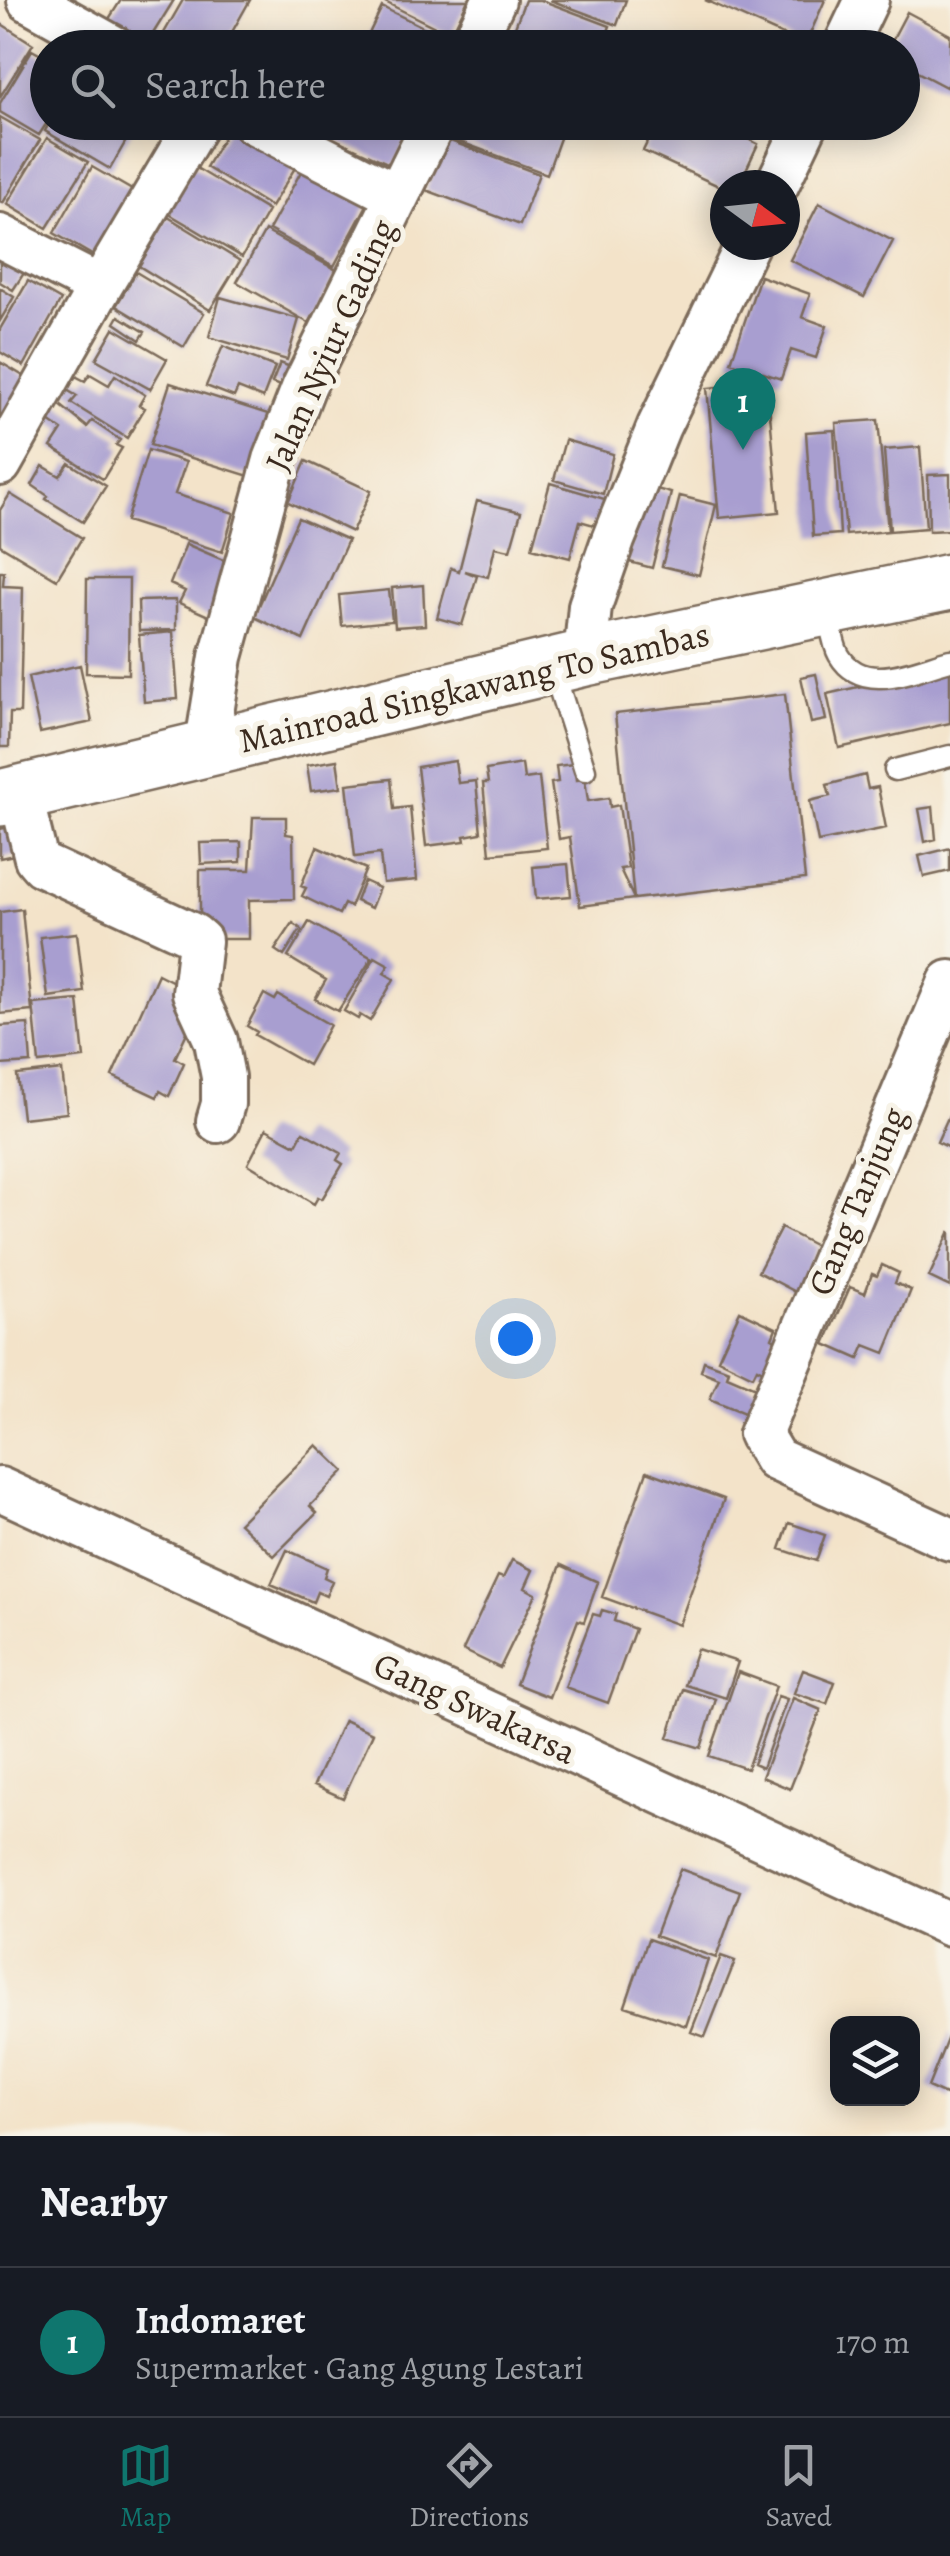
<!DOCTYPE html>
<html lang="en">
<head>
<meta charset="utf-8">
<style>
	:root { --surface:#171b24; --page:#20242c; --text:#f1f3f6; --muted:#9ea1a6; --line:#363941; --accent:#0f766e }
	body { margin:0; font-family:Alegreya,serif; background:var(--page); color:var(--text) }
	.controls { position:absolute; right:30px; bottom:30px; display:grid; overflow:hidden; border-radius:20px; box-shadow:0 5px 25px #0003 }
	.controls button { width:90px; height:90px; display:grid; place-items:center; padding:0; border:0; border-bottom:2px solid var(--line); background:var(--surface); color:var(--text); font:50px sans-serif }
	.compass { position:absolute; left:710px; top:170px; width:90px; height:90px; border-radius:50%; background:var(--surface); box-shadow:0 5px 25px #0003; rotate:105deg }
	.you { position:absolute; left:515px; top:1338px; width:35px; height:35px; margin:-25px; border:8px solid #fff; border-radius:50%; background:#1a73e8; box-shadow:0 0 0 15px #1a73e833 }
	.badge { display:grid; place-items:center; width:65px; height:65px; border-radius:50%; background:var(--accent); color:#fff; font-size:32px; font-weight:700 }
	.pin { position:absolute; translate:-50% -82px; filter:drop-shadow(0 2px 5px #0008) }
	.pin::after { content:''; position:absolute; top:52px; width:35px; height:30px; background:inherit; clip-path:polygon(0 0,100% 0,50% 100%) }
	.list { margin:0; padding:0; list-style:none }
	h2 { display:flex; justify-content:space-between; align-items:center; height:130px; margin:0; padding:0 40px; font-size:42px }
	h2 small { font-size:32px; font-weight:400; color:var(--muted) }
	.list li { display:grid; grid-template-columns:65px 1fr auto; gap:30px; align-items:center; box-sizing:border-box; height:150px; padding:0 40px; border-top:2px solid var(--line) }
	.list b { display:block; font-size:38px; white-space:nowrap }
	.list p { margin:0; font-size:32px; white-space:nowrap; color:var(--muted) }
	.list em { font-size:32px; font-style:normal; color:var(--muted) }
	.icon { flex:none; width:55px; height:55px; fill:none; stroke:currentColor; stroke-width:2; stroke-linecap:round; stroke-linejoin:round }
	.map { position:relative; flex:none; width:950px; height:2136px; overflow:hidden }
	.search { position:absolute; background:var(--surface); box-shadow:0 5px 25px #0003; left:30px; right:30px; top:30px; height:110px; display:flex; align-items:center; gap:25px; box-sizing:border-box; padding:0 35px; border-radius:55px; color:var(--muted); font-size:38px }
	.sheet { height:280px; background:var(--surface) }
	nav { display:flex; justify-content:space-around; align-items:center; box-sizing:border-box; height:140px; border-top:2px solid var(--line); background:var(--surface); font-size:28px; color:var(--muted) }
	nav a { display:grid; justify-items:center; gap:5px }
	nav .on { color:var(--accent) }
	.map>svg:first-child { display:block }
	.building { fill:#a89ed0 }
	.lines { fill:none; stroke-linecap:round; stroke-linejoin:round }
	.service-casing { stroke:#7b6b5a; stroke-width:25 }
	.minor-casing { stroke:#7b6b5a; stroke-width:48 }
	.primary-casing { stroke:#7b6b5a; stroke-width:60 }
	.service { stroke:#fff; stroke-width:20 }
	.minor { stroke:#fff; stroke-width:42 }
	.primary { stroke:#fff; stroke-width:55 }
	.labels { text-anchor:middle; stroke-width:10; stroke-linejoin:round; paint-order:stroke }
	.street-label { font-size:35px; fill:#3b2a1e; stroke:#f7f3e8 }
</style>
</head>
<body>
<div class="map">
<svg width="950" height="2136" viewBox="0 0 950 2136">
	<rect width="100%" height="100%" fill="#f7f3e8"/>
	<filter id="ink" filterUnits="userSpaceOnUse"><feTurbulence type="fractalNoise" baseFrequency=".01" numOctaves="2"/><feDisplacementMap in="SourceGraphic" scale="20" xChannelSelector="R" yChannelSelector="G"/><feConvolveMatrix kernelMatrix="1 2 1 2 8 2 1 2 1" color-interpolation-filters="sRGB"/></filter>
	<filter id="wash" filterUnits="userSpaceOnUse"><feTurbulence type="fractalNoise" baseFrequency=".0048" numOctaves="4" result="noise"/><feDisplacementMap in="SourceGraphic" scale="40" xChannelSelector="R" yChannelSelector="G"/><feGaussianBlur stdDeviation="2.25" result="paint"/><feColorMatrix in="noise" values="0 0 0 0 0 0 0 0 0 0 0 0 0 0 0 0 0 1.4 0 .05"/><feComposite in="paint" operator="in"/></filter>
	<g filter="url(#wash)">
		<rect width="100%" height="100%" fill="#f3e3c9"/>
		<g id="blocks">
			<!-- building -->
			<path class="building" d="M121,0H174L144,48L105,25Z
				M183,0H250L223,48H172L160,40Z
				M381,0H468L451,35Z
				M525,0H541L610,26L602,48H531L510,40Z
				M550,0H626L617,25Z
				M705,0H825L805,45Z
				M382,7L454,42L451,48H362Z
				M907,12L950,35V80L946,87L902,64V48H888Z
				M0,23L33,44L0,97Z
				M32,50L48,59V121L39,135L0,112V103Z
				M0,117L40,140L3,203L0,201Z
				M50,122H132L135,125L110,169L45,131Z
				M329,122H414L394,166L323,134Z
				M452,122H544L563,130L547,174L447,137Z
				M657,122H713L758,144L739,185H725V189L643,151Z
				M232,123L298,163L271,207L206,167Z
				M47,138L88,162L47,228L7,204Z
				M445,139L539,174L520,225L426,190Z
				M193,166L268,211L242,257L166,212Z
				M92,167L137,193L99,259L54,233Z
				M303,168L368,203L334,266L269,230Z
				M819,203L893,241L864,297L790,260Z
				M168,217L240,261L210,310L139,266Z
				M265,231L338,271L309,323L237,282Z
				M0,254L26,270L13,290L0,282Z
				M136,272L204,313L184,347L116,306Z
				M760,276L810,294L802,317L827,326L816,358L791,350L781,379L731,362Z
				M28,281L61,300L24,366L0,352V329Z
				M0,288L14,297L0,321Z
				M220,297L299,319L287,360L209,337Z
				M119,316L145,332L140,340L115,323Z
				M114,328L167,359L150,389L96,359Z
				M223,346L275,367L263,398L238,388L234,397L206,386Z
				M0,362L38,385L0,448Z
				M280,363L296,369L288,389L272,383Z
				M90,374L109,385L115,375L145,395L139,405L145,408L127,438L71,403L77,396L67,390L75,376L85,381Z
				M767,382L779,512L719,518L707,388Z
				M170,383L271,415L252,477L150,445Z
				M54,400L87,427L92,421L120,440L116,445L122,448L103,479L51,447L62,430L43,417Z
				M878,420L888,531L846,535L836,423Z
				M834,430L840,534L813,536L806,432Z
				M565,440L613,454L603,494L554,480Z
				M920,447L926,528L890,531L884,450Z
				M148,450L186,462L175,494L234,513L222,552L126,521Z
				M306,461L371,491L352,532L288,502Z
				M69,463L106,486L83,522L46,499L48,496L32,485L43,466L60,476Z
				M950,474V530L929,531L928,475Z
				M550,483L608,500L601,527L580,521L570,558L532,548Z
				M646,486L671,493L652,568L626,561Z
				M10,494L82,538L57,579L0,545V510Z
				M680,496L716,505L699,575L662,566Z
				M477,501L521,512L510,550L495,547L488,577L465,571L477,576L462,625L437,618L451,568L459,571Z
				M298,518L348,540L303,640L254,617Z
				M186,544L244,569L222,622L179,603L185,591L170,584Z
				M0,572H4L3,586L23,587L20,713H10L9,747H0Z
				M87,579H129L128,674L86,673Z
				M423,585L425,625L395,627L392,588Z
				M389,590L392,621L342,626L339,595Z
				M176,600V630L139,631L138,601Z
				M173,632L178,699L144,702L139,635Z
				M80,665L92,722L40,733L28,677Z
				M950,666V723L839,748L827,694Z
				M816,674L826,720L811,723L801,677Z
				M785,694L805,879L634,899L615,714Z
				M337,760L341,787L311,791L307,765Z
				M455,761L458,783L476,781L481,833L464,836L465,841L426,846L417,767Z
				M522,764L524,779L539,777L547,848L490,854L483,783H488L486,770Z
				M574,764L576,780L585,779L588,801L609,798L610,807L619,805L628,868L620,869L634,899L580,906L570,837L559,839L551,783L558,782L556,766Z
				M865,775L868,789L878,787L886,828L818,842L810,801L830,796L827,785Z
				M391,779L394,809L410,807L417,880L383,883L380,854L355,857L347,784Z
				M933,807L936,839L925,842L919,809Z
				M253,817H286V834L293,835L294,899L249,900V939H200V870H250Z
				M23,824L28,852L0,858V829Z
				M241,842V862L201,864L200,843Z
				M317,847L366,869L350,907L344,904L339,914L302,896L306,888L301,886Z
				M950,848V871L924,877L919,856Z
				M568,864L571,896L536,899L533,867Z
				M364,881L379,888L371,908L356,901Z
				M22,909L32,1011L0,1014V912Z
				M309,922L372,958L338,1011L315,999L326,980L288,957Z
				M293,923L301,929L284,956L275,950Z
				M77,933L84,992L48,997L40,937Z
				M375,957L389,965L384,973L394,979L370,1021L360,1015L358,1019L344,1011Z
				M158,974L187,989L197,1011L175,1058L184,1063L169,1096L160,1091L157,1097L112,1076Z
				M264,994L275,1000L278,995L330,1025L308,1065L255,1035L257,1032L247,1026Z
				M78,1000L84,1058L39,1063L33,1004Z
				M28,1024L31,1063L0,1065V1026Z
				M62,1070L67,1113L22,1118L17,1075Z
				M950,1113V1148L937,1142Z
				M266,1129L296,1145L303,1132L341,1153L337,1160L343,1164L322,1199L318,1197L314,1204L248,1164Z
				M781,1228L818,1247L796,1292L758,1272Z
				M950,1231V1287L929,1277Z
				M882,1265L899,1273L895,1283L911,1290L885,1353L865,1345L859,1359L825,1344L850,1287L865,1293L872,1274L877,1276Z
				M740,1311L776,1328L772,1338L779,1342L765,1372L757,1368L753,1376L718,1359Z
				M704,1361L729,1370L727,1376L760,1390L749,1415L710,1399L719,1378L701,1371Z
				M317,1445L344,1471L310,1506L317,1513L274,1556L239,1523Z
				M647,1471L724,1499L679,1625L602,1597Z
				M789,1523L825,1535L816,1561L780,1549Z
				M287,1550L327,1568L324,1577L332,1581L326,1596L317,1592L313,1602L271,1584Z
				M512,1560L533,1570L525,1588L536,1594L500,1668L463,1650L498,1576L503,1578Z
				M561,1565L598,1582L584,1622L578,1620L549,1697L516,1684Z
				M602,1610L616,1614L614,1621L635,1629L608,1703L565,1687L593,1614L600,1616Z
				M697,1649L738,1662L726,1698L685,1685Z
				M803,1670L835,1682L827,1704L794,1693Z
				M738,1672L776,1686L747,1769L709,1756Z
				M683,1689L716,1699L701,1748L668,1738Z
				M778,1696L787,1699L762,1768L753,1764Z
				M793,1698L821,1710L790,1789L762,1777Z
				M344,1720L373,1733L343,1798L314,1785Z
				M680,1869L740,1891L716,1958L655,1936Z
				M648,1939L708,1960L686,2026L625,2006Z
				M721,1956L735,1961L705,2037L691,2032Z
				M950,2032V2097L928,2087Z"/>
		</g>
	</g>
	<g filter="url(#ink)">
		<use href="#blocks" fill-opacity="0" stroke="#7b6b5a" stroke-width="2.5"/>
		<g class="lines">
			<defs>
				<path id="service" d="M827,608C831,623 832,643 839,655C863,696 915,669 950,660
					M553,669L585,770
					M895,770L950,756"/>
				<path id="minor" d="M29,0L115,48
					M471,48L494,0
					M844,48L867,0
					M253,122L397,196
					M777,185L807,122
					M0,236L100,287
					M0,464L100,287L198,122
					M585,658L590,606L613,540L659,426L747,245
					M206,750L221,657L275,460L304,386L434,122
					M20,793L36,858L42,865L193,935L200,941L194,993L216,1041L223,1077V1104L218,1121
					M950,982L760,1434L775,1459L950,1539
					M0,1489L950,1925"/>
				<path id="primary" d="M0,798L585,658L950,582"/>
			</defs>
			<!-- service casing -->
			<use href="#service" class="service-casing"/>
			<!-- minor casing -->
			<use href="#minor" class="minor-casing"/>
			<!-- primary casing -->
			<use href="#primary" class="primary-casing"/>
			<!-- service -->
			<use href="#service" class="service"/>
			<!-- minor -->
			<use href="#minor" class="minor"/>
			<!-- primary -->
			<use href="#primary" class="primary"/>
		</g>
	</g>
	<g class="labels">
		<!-- street labels -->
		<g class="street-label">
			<text transform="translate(330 345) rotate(-66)" y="12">Jalan Nyiur Gading</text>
			<text transform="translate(474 687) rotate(-13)" y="12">Mainroad Singkawang To Sambas</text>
			<text transform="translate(857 1201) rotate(-67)" y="12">Gang Tanjung</text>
			<text transform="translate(475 1708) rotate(25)" y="12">Gang Swakarsa</text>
		</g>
	</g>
</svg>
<div class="controls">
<button><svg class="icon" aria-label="layers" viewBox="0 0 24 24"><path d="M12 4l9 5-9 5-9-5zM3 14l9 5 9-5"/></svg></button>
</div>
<svg class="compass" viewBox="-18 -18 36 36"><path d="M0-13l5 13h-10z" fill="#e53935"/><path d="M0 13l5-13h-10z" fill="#9ea1a6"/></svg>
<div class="you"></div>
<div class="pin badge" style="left:743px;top:450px">1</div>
<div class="search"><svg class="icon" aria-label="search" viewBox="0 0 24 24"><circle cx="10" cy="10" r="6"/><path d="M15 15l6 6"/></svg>Search here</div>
</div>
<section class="sheet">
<h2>Nearby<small></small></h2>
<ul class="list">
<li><span class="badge">1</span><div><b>Indomaret</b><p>Supermarket · Gang Agung Lestari</p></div><em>170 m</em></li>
</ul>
</section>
<nav>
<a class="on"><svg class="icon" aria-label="map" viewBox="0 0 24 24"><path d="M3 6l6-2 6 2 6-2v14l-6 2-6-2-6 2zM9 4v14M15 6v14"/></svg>Map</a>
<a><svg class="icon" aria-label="directions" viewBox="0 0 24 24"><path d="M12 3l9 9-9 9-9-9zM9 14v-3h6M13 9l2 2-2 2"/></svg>Directions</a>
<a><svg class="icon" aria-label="saved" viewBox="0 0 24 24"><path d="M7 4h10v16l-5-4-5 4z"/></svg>Saved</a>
</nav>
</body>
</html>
